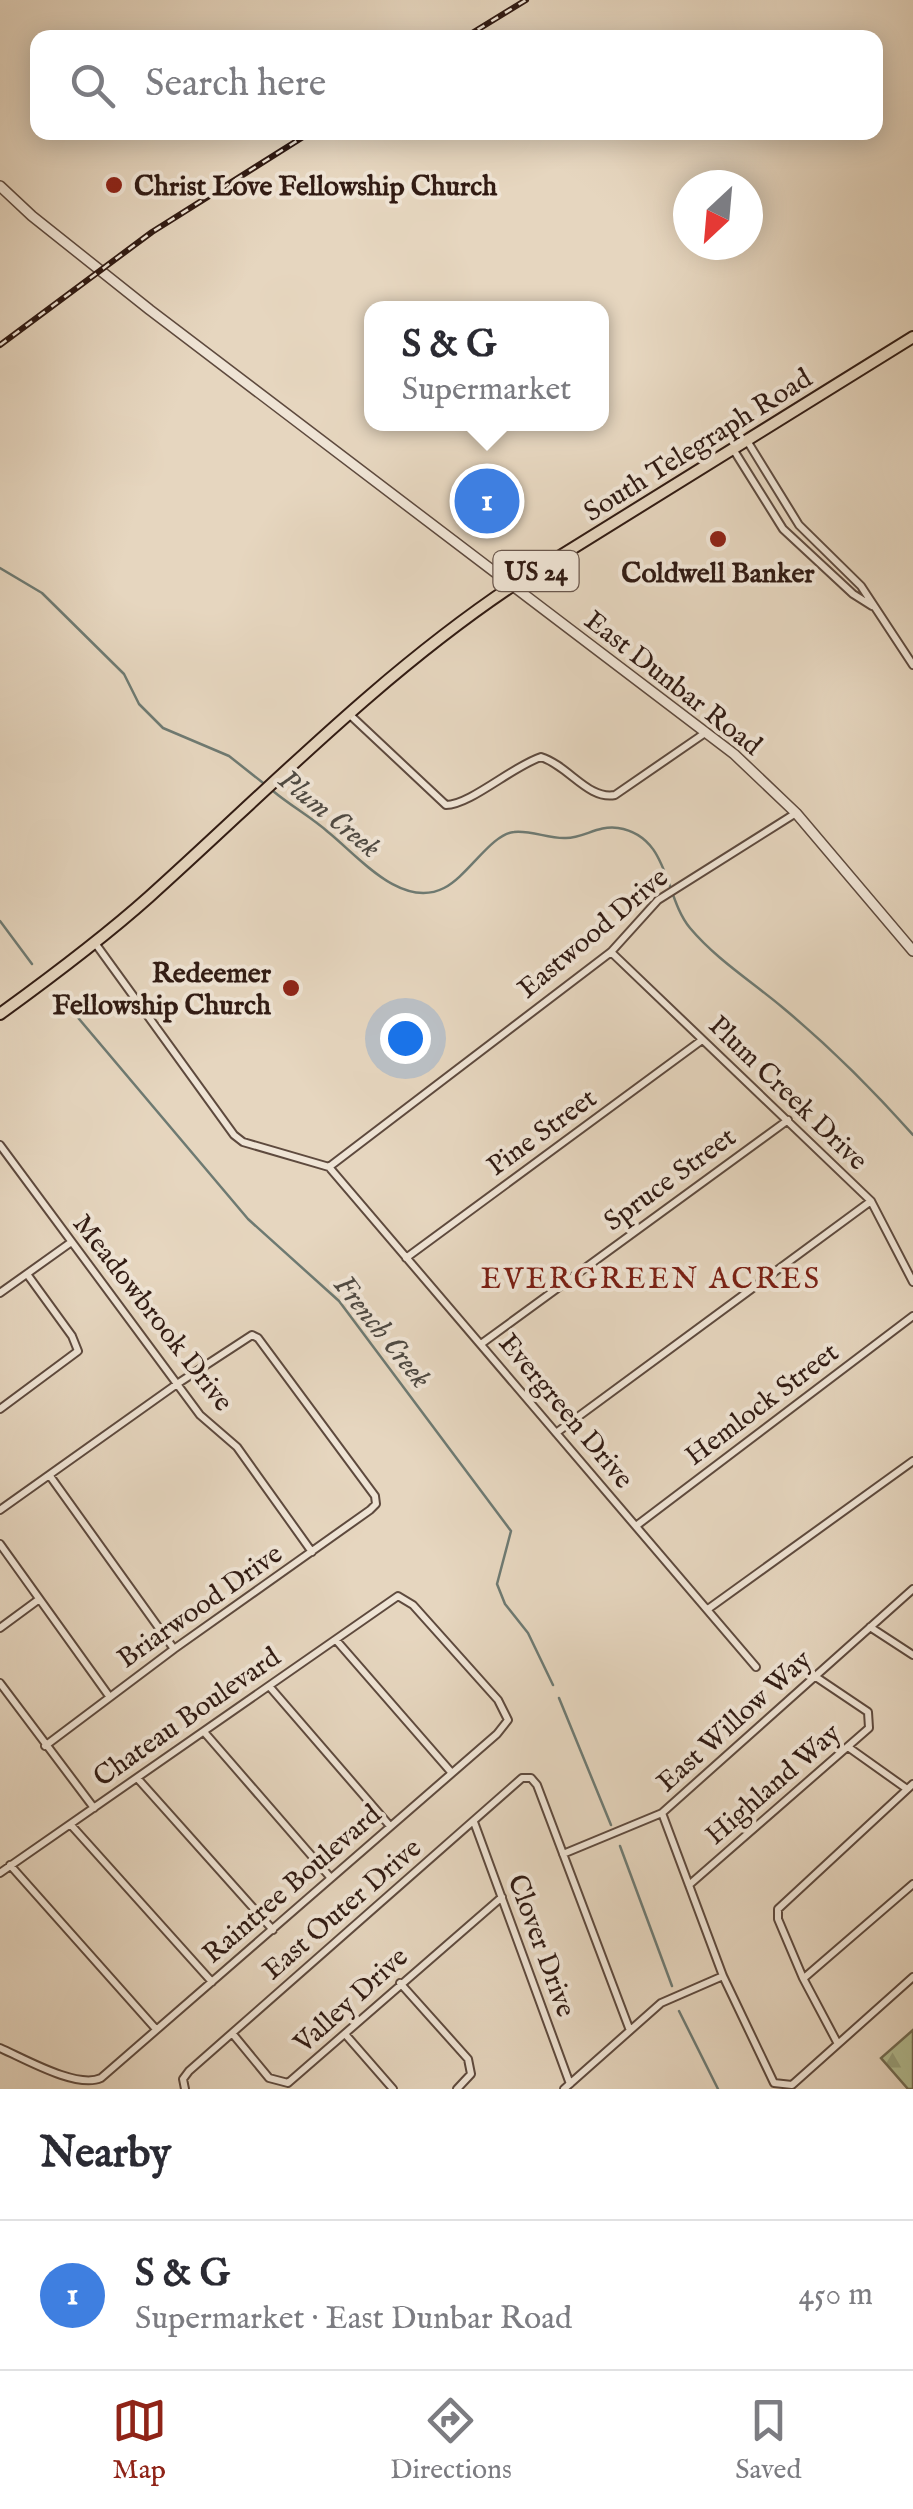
<!DOCTYPE html>
<html lang="en">
<head>
<meta charset="utf-8">
<style>
	:root { --surface:#fff; --page:#f7f7f7; --text:#2b2b33; --muted:#7c7c81; --line:#e1e1e2; --accent:#8f2418 }
	body { margin:0; font-family:"IM FELL English",serif; background:var(--page); color:var(--text) }
	.compass { position:absolute; left:673px; top:170px; width:90px; height:90px; border-radius:50%; background:var(--surface); box-shadow:0 5px 25px #0003; rotate:206deg }
	.you { position:absolute; left:405px; top:1038px; width:35px; height:35px; margin:-25px; border:8px solid #fff; border-radius:50%; background:#1a73e8; box-shadow:0 0 0 15px #1a73e833 }
	.badge { display:grid; place-items:center; width:65px; height:65px; border-radius:50%; background:var(--accent); color:#fff; font-size:32px; font-weight:700 }
	.pin { position:absolute; translate:-50% -50%; border:5px solid #fff; box-shadow:0 2px 10px #0006 }
	.popup { position:absolute; left:364px; top:301px; width:245px; height:130px; box-sizing:border-box; display:grid; place-content:center; border-radius:20px; background:var(--surface); filter:drop-shadow(0 2px 8px #0005); font-size:32px; white-space:nowrap; color:var(--muted) }
	.popup b { font-size:38px; color:var(--text) }
	.popup::after { content:''; position:absolute; left:50%; top:100%; margin-left:-20px; border:20px solid transparent; border-top-color:var(--surface) }
	.list { margin:0; padding:0; list-style:none }
	h2 { display:flex; justify-content:space-between; align-items:center; height:130px; margin:0; padding:0 40px; font-size:42px }
	h2 small { font-size:32px; font-weight:400; color:var(--muted) }
	.list li { display:grid; grid-template-columns:65px 1fr auto; gap:30px; align-items:center; box-sizing:border-box; height:150px; padding:0 40px; border-top:2px solid var(--line) }
	.list b { display:block; font-size:38px; white-space:nowrap }
	.list p { margin:0; font-size:32px; white-space:nowrap; color:var(--muted) }
	.list em { font-size:32px; font-style:normal; color:var(--muted) }
	.icon { flex:none; width:55px; height:55px; fill:none; stroke:currentColor; stroke-width:2; stroke-linecap:round; stroke-linejoin:round }
	.map { position:relative; flex:none; width:913px; height:2089px; overflow:hidden }
	.search { position:absolute; background:var(--surface); box-shadow:0 5px 25px #0003; left:30px; right:30px; top:30px; height:110px; display:flex; align-items:center; gap:25px; box-sizing:border-box; padding:0 35px; border-radius:20px; color:var(--muted); font-size:38px }
	.sheet { height:280px; background:var(--surface) }
	nav { display:flex; justify-content:space-around; align-items:center; box-sizing:border-box; height:140px; border-top:2px solid var(--line); background:var(--surface); font-size:28px; color:var(--muted) }
	nav a { display:grid; justify-items:center; gap:5px }
	nav .on { color:var(--accent) }
	.map>svg:first-child { display:block }
	.forest { fill:url(#forest-firs); stroke:#726c53; stroke-width:2.5 }
	.lines { fill:none; stroke-linecap:round; stroke-linejoin:round }
	.stream { stroke:#6e7a72; stroke-width:2.5 }
	.minor-casing { stroke:#5e4a3e; stroke-width:10 }
	.tertiary-casing { stroke:#5e4a3e; stroke-width:12 }
	.primary-casing { stroke:#311b13; stroke-width:14 }
	.minor { stroke:#efe4d5; stroke-width:6 }
	.tertiary { stroke:#efe4d5; stroke-width:9 }
	.primary { stroke:#e6d6bf; stroke-width:10 }
	.rail-casing { stroke:#311b13; stroke-width:6 }
	.rail { stroke:#efe4d5; stroke-width:2.5; stroke-dasharray:8; stroke-linecap:butt }
	.poi-dot { fill:#8f2418; stroke:#efe4d5; stroke-width:4 }
	.labels { text-anchor:middle; stroke-width:8; stroke-linejoin:round; paint-order:stroke }
	.shield { fill:#efe4d5; stroke:#6a574d; stroke-width:2.5 }
	.shield-label { font-size:25px; font-weight:bold; fill:#311b13 }
	.poi-label { font-size:28px; font-weight:bold; fill:#311b13; stroke:#efe4d5; text-anchor:start }
	.street-label { font-size:28px; fill:#311b13; stroke:#efe4d5 }
	.water-label { font-size:30px; font-style:italic; fill:#4f4a43; stroke:#efe4d5 }
	.neighbourhood-label { font-size:30px; letter-spacing:2.5px; fill:#7a1f14; stroke:#efe4d5 }
</style>
</head>
<body>
<div class="map">
<svg width="913" height="2089" viewBox="0 0 913 2089">
	<defs>
		<pattern id="forest-firs" width="22" height="20" patternUnits="userSpaceOnUse" patternTransform="scale(2.5)"><rect width="22" height="20" fill="#b3be93"/><path d="M5 1l3.5 6h-7zM16 11l3.5 6h-7z" fill="#9aa37e"/></pattern>
	</defs>
	<rect width="100%" height="100%" fill="#e6d6bf"/>
	<filter id="stains"><feTurbulence type="fractalNoise" baseFrequency=".002" numOctaves="4"/><feColorMatrix values="0 0 0 0 .2 0 0 0 0 .09 0 0 0 0 .02 0 0 0 .5 -.17"/></filter>
	<radialGradient id="worn" r=".72"><stop offset=".6" stop-color="#630" stop-opacity="0"/><stop offset="1" stop-color="#630" stop-opacity=".3"/></radialGradient>
	<!-- forest -->
	<path class="forest" d="M913,2030V2089H908L881,2058Z"/>
	<g class="lines">
		<!-- stream -->
		<path class="stream" d="M0,568L42,593L124,674L139,704L163,728L229,756L267,786
			M273,791C291,806 311,817 328,832C357,855 401,910 444,888C468,876 491,834 514,832C531,830 549,839 566,838C584,838 598,825 618,828C670,836 664,897 690,928C716,959 751,981 782,1007C829,1046 873,1090 913,1135
			M0,921L32,964
			M58,994L248,1219L339,1301L511,1531L497,1584L505,1604L528,1633L553,1685
			M559,1698L611,1825
			M620,1846L672,1986
			M679,2011L718,2089"/>
		<defs>
			<path id="minor" d="M746,439L799,525L861,586L913,665
				M733,449L783,529L853,594L872,606
				M349,714L446,805C470,805 513,766 541,757C569,766 588,800 615,795L705,733
				M95,943L234,1135L243,1142L329,1167L756,1667
				M611,952L871,1201L913,1282
				M0,1145L200,1415L237,1447L312,1552
				M329,1167L611,952L658,900L796,813
				M406,1258L702,1040
				M0,1293L70,1243
				M481,1344L788,1120
				M0,1409L78,1351L72,1336L27,1274
				M556,1433L871,1201
				M50,1476L174,1649
				M0,1510L177,1384L252,1335L258,1338L375,1496L376,1504L370,1510L174,1649L45,1746
				M636,1526L913,1316
				M0,1544L109,1696
				M708,1609L913,1461
				M870,1627L913,1655
				M0,1628L38,1600
				M336,1640L451,1772
				M0,1683L94,1808
				M269,1686L390,1826
				M205,1733L330,1877
				M848,1747L907,1789
				M138,1779L273,1930
				M662,1813L723,1976L774,2083L792,2085L913,1977
				M474,1822L570,2084
				M71,1825L212,1982
				M563,1854L662,1813L913,1589
				M10,1865L155,2028
				M0,1873L398,1596L413,1605L498,1700L508,1720L497,1734L101,2078C77,2089 25,2059 0,2048
				M689,1885L869,1728L868,1712L816,1677
				M804,1978L913,1884
				M400,1983L468,2059L471,2074L457,2089
				M232,2033L269,2078L288,2083L502,1897
				M345,2034L393,2089
				M838,2044L803,1978L778,1919V1909L913,1784
				M185,2089L183,2079L189,2071L522,1778H531L537,1785L629,2028
				M564,2089L661,2003L723,1976"/>
			<path id="tertiary" d="M0,186L32,216L150,310L734,754L796,813L913,951"/>
			<path id="primary" d="M0,1014C51,977 102,939 149,897C267,791 379,675 512,586L913,337"/>
		</defs>
		<!-- minor casing -->
		<use href="#minor" class="minor-casing"/>
		<!-- tertiary casing -->
		<use href="#tertiary" class="tertiary-casing"/>
		<!-- primary casing -->
		<use href="#primary" class="primary-casing"/>
		<!-- minor -->
		<use href="#minor" class="minor"/>
		<!-- tertiary -->
		<use href="#tertiary" class="tertiary"/>
		<!-- primary -->
		<use href="#primary" class="primary"/>
		<defs>
			<path id="rail" d="M464,38L526,0
				M0,345L152,232L311,132"/>
		</defs>
		<!-- rail casing -->
		<use href="#rail" class="rail-casing"/>
		<!-- rail -->
		<use href="#rail" class="rail"/>
	</g>
	<!-- markers -->
	<g class="poi-dot">
		<circle cx="114" cy="185" r="10"/>
		<circle cx="718" cy="539" r="10"/>
		<circle cx="291" cy="988" r="10"/>
	</g>
	<g class="labels">
		<!-- shield labels -->
		<rect class="shield" x="493.5" y="551" width="85" height="40" rx="8"/>
		<g class="shield-label">
			<text x="536" y="580">US 24</text>
		</g>
		<!-- poi labels -->
		<g class="poi-label">
			<text x="134" y="195">Christ Love Fellowship Church</text>
			<text x="718" y="582" text-anchor="middle">Coldwell Banker</text>
			<text x="271" y="982" text-anchor="end">Redeemer<tspan x="271" dy="32">Fellowship Church</tspan></text>
		</g>
		<!-- street labels -->
		<g class="street-label">
			<text transform="translate(697 444) rotate(-32)" y="10">South Telegraph Road</text>
			<text transform="translate(674 682) rotate(38)" y="10">East Dunbar Road</text>
			<text transform="translate(592 932) rotate(-40)" y="10">Eastwood Drive</text>
			<text transform="translate(789 1092) rotate(44)" y="10">Plum Creek Drive</text>
			<text transform="translate(541 1131) rotate(-36)" y="10">Pine Street</text>
			<text transform="translate(669 1178) rotate(-36)" y="10">Spruce Street</text>
			<text transform="translate(154 1312) rotate(52)" y="10">Meadowbrook Drive</text>
			<text transform="translate(761 1403) rotate(-37)" y="10">Hemlock Street</text>
			<text transform="translate(567 1410) rotate(50)" y="10">Evergreen Drive</text>
			<text transform="translate(199 1605) rotate(-35)" y="10">Briarwood Drive</text>
			<text transform="translate(186 1716) rotate(-35)" y="10">Chateau Boulevard</text>
			<text transform="translate(733 1720) rotate(-42)" y="10">East Willow Way</text>
			<text transform="translate(772 1783) rotate(-41)" y="10">Highland Way</text>
			<text transform="translate(291 1883) rotate(-41)" y="10">Raintree Boulevard</text>
			<text transform="translate(341 1908) rotate(-41)" y="10">East Outer Drive</text>
			<text transform="translate(543 1945) rotate(70)" y="10">Clover Drive</text>
			<text transform="translate(350 1999) rotate(-42)" y="10">Valley Drive</text>
		</g>
		<!-- water labels -->
		<g class="water-label">
			<text transform="translate(330 813) rotate(39)" y="10">Plum Creek</text>
			<text transform="translate(383 1331) rotate(51)" y="10">French Creek</text>
		</g>
		<!-- neighbourhood labels -->
		<g class="neighbourhood-label">
			<text x="651" y="1288">EVERGREEN ACRES</text>
		</g>
	</g>
	<rect width="100%" height="100%" filter="url(#stains)"/>
	<rect width="100%" height="100%" fill="url(#worn)"/>
</svg>
<svg class="compass" viewBox="-18 -18 36 36"><path d="M0-13l5 13h-10z" fill="#e53935"/><path d="M0 13l5-13h-10z" fill="#7c7c81"/></svg>
<div class="you"></div>
<div class="pin badge" style="left:487px;top:501px;background:#3f7fe0">1</div>
<div class="popup"><b>S &amp; G</b>Supermarket</div>
<div class="search"><svg class="icon" aria-label="search" viewBox="0 0 24 24"><circle cx="10" cy="10" r="6"/><path d="M15 15l6 6"/></svg>Search here</div>
</div>
<section class="sheet">
<h2>Nearby<small></small></h2>
<ul class="list">
<li><span class="badge" style="background:#3f7fe0">1</span><div><b>S &amp; G</b><p>Supermarket · East Dunbar Road</p></div><em>450 m</em></li>
</ul>
</section>
<nav>
<a class="on"><svg class="icon" aria-label="map" viewBox="0 0 24 24"><path d="M3 6l6-2 6 2 6-2v14l-6 2-6-2-6 2zM9 4v14M15 6v14"/></svg>Map</a>
<a><svg class="icon" aria-label="directions" viewBox="0 0 24 24"><path d="M12 3l9 9-9 9-9-9zM9 14v-3h6M13 9l2 2-2 2"/></svg>Directions</a>
<a><svg class="icon" aria-label="saved" viewBox="0 0 24 24"><path d="M7 4h10v16l-5-4-5 4z"/></svg>Saved</a>
</nav>
</body>
</html>
